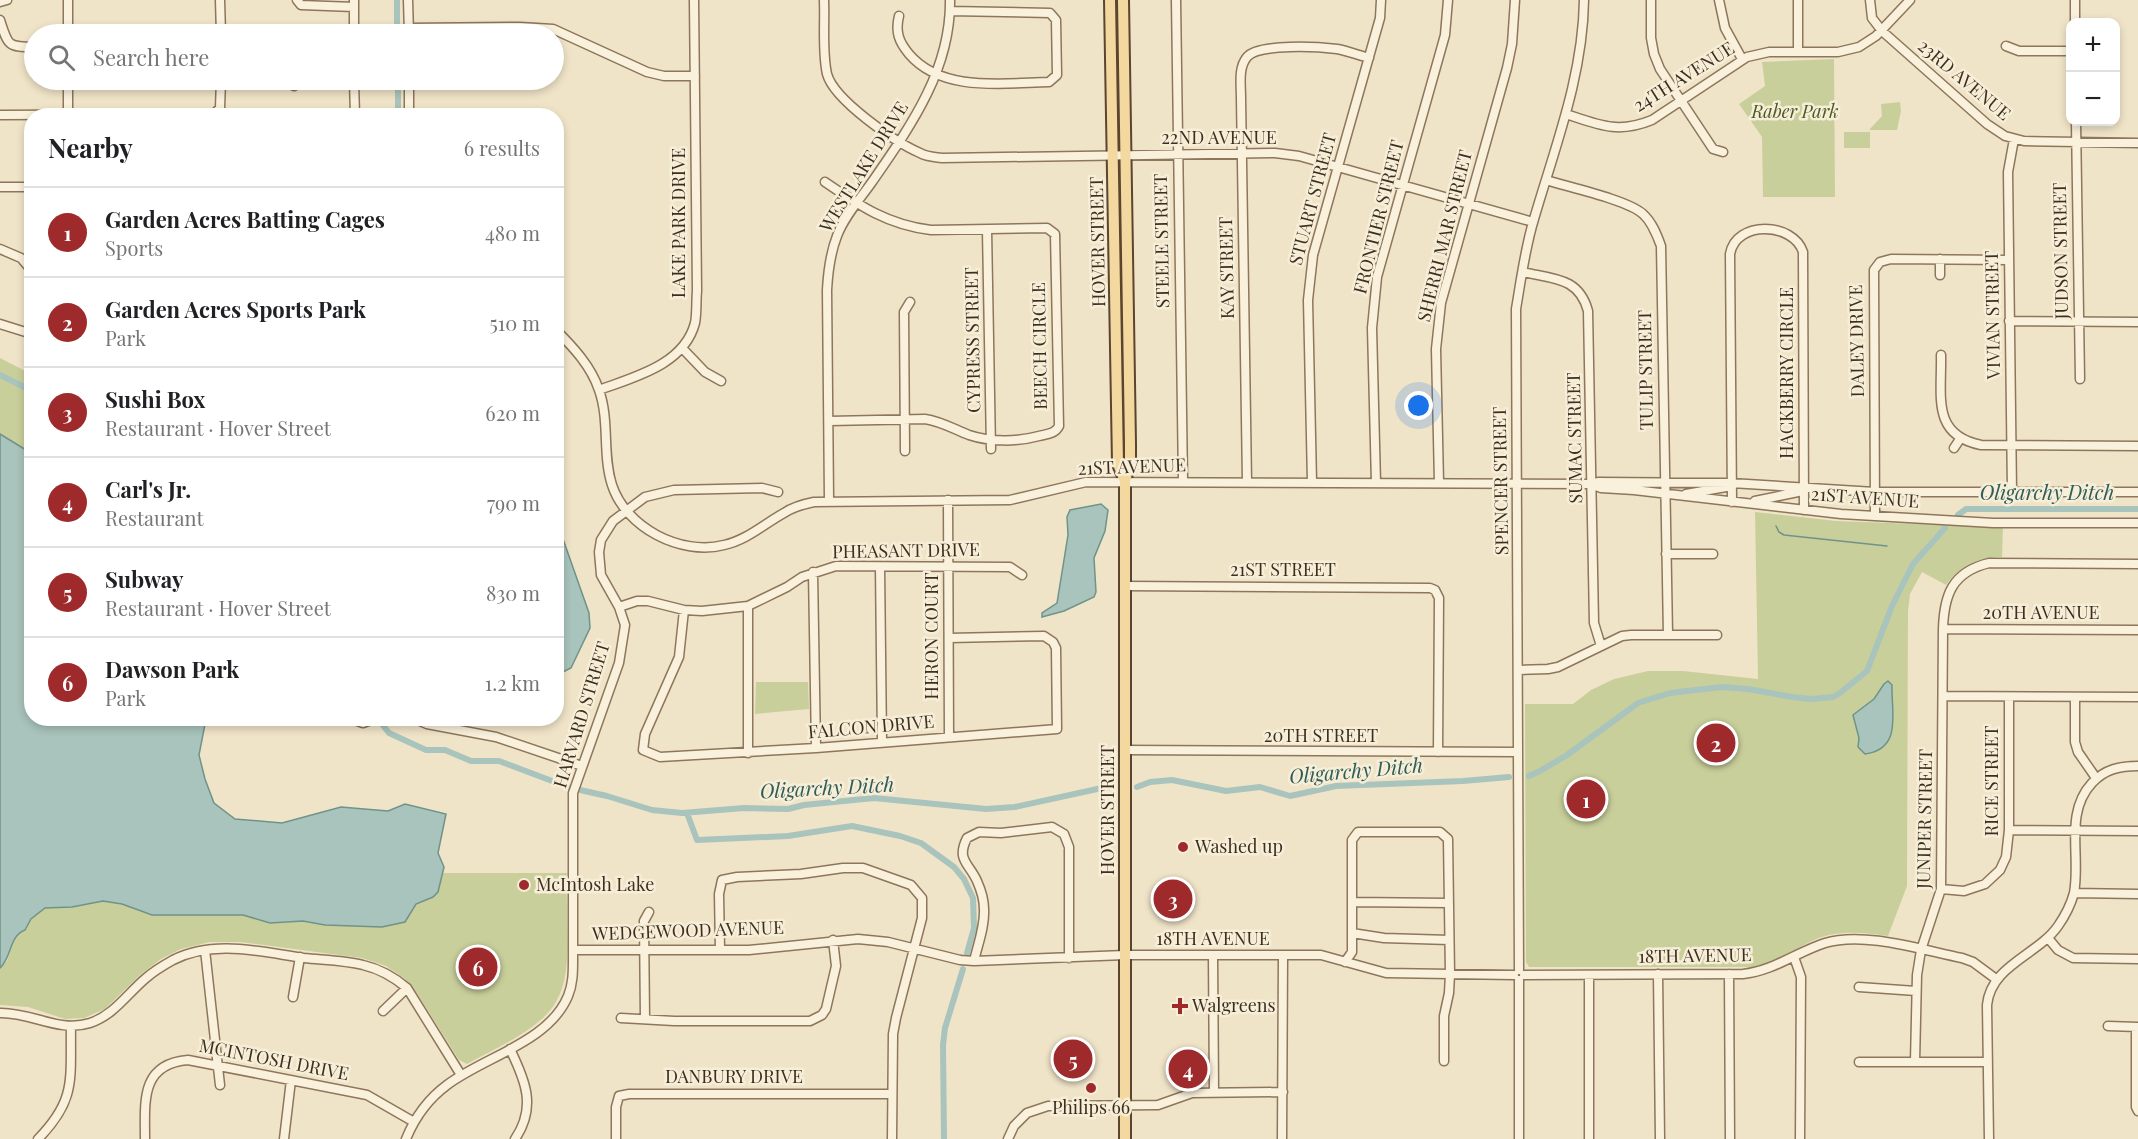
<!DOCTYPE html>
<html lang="en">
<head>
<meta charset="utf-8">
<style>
	:root { --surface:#fff; --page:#f6f6f6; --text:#202124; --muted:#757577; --line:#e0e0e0; --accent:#9e2a2b }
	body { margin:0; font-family:"Playfair Display",serif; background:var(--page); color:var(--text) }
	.controls { position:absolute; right:18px; top:18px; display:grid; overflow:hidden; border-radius:12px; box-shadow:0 3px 9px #0003 }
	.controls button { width:54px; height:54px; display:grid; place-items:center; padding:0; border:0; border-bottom:2px solid var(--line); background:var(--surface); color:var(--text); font:30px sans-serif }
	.you { position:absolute; left:1419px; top:406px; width:21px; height:21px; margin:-15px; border:4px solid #fff; border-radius:50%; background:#1a73e8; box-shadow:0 0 0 9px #1a73e833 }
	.badge { display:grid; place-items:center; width:39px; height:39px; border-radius:50%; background:var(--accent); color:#fff; font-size:20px; font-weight:700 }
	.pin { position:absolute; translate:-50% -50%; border:3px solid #fff; box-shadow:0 2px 6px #0006 }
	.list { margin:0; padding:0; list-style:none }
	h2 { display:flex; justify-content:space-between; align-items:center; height:78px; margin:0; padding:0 24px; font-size:26px }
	h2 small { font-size:20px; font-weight:400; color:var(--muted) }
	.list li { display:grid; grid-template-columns:39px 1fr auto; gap:18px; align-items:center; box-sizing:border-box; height:90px; padding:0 24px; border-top:2px solid var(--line) }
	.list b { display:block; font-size:22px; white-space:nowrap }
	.list p { margin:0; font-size:20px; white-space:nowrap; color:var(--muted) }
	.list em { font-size:20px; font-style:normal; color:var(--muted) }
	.icon { flex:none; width:33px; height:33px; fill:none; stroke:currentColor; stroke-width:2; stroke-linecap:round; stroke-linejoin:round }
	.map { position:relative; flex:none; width:2138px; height:1139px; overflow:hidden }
	.search { position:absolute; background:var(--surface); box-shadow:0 3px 9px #0003; left:24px; top:24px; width:540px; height:66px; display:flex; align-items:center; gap:15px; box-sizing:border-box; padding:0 21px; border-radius:33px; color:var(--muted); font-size:22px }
	.panel { position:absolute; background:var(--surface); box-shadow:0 3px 9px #0003; left:24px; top:108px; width:540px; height:618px; border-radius:24px }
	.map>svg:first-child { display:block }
	.green { fill:#c9cf9b }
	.water { fill:#a9c4bc; stroke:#6f938a; stroke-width:1.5 }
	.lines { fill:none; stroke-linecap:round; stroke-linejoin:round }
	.stream { stroke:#6f938a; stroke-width:1.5 }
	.canal { stroke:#a9c4bc; stroke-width:6 }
	.minor-casing { stroke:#8d765c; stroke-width:11 }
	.major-casing { stroke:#5b4430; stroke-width:14 }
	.minor { stroke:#faf1dc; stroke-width:8 }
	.major { stroke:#f3d9a0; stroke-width:10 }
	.poi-dot { fill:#9e2a2b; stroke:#f7eed8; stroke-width:2 }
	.labels { text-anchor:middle; stroke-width:5; stroke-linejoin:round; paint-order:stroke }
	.street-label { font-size:18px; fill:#3d2e20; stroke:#f7eed8 }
	.park-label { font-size:18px; font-style:italic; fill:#4d5a26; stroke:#f7eed8 }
	.poi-label { font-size:18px; fill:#3d2e20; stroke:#f7eed8; text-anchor:start }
	.water-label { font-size:20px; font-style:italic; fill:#2f5d5a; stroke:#f7eed8 }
</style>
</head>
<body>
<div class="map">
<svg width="2138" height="1139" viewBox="0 0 2138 1139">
	<rect width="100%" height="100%" fill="#f0e4c8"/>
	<!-- green -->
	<path class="green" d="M1834,59L1835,197H1763L1762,137L1739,104L1765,86L1762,62Z
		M1900,102L1901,111L1897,130H1869L1882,116L1881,104Z
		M1844,132H1870V148H1844Z
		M0,358L31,374V453L0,434Z
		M1755,512L1836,521L2003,527L2002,557C1978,557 1960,566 1946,585L1922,572L1910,594L1908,611L1907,886L1888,936C1867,933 1842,930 1822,937C1799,945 1777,964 1752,967H1529L1526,962L1525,704H1573L1591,690L1614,679L1648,671H1683L1758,679Z
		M756,682H808L809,709L755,714Z
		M443,873H568L566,876C567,893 567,910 567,927C568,959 569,995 543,1018C521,1038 492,1050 467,1064L459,1060L413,987L404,978L386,966L362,958L240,942H210L181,949L161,959L140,975L105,1009L84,1018L65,1019L28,1007L0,1005V968L7,961L14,940L19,933L35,916L45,908L72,907L103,901L122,904L152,915H243L270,923L303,921L325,925L382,927L405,922L416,904L438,892Z"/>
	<!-- water -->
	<path class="water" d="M0,434L31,453L32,718L206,719L199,755L205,779L214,803L235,819L282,823L341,807L388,811L405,804L446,814L438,853L444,867L438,892L433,897L416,904L405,922L382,927L325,925L303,921L270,923L243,915H152L122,904L103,901L72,907L45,908L31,919L25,930C9,936 12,957 0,968Z
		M1101,504L1108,510L1105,531L1094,558L1096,592L1094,597L1064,611L1042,617V613L1057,603L1068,535L1067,517L1070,510Z
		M557,522L589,613L590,628L571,668L557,675Z
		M1888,681L1892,685C1891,712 1903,749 1865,754L1858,747L1859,738L1853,715L1874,699L1884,684Z"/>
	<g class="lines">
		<!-- stream -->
		<path class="stream" d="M1776,526L1779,532L1784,535L1887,546"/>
		<!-- canal -->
		<path class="canal" d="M397,0V34
			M398,80V116
			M0,375L32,391
			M1958,515L1966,509H2138
			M382,724L389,733L426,750H445L471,761H499L568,787
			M1529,776L1540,771L1567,755L1638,703L1670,693L1722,687L1748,689L1792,697L1811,699L1833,697L1840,693L1867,671L1892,606L1913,564L1945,528
			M1137,787L1150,782L1172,780L1226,791L1260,787L1290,796L1336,786L1463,781L1509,777
			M580,790L607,796L652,810L682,813L744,808L788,809L804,805L874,798L986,809L1015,807L1111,786
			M687,813L697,840L788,836L852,826L900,836L921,843L954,867L964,879L973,898L974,928L967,953
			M944,1139L943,1045L945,1028L963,969"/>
		<defs>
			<path id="minor" d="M220,0L221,34
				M297,0L301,5L354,7
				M408,0L409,34
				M824,0C825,24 822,51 827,74C834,100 895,142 920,153C927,157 935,157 942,158L1275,153L1299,156L1533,222
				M1176,0L1183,481
				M1651,0V38L1654,54L1660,69L1713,149L1723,152
				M1719,0L1725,28L1742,59
				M1870,0L1872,18L1882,31L1987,124L2005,136L2024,141L2138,143
				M2075,0V22
				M0,2L7,0
				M899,16C895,32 899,42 909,54C942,93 1005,83 1049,82L1057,75L1056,20L1050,13L950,11
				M0,20C8,46 8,47 34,47
				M408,28L520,27L553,29L647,72L664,76H695
				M68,34V0
				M354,34V0
				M2006,46L2019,51H2070
				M1798,52V0
				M68,80V116
				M354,80L355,116
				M409,80V116
				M294,86L296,80
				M1566,114C1599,125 1618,134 1652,120L1747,57L1769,52H1838L1859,47L1876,36L1910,0
				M0,115L214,114L220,108L221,80
				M2076,122L2080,379
				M1546,180C1568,187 1628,200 1643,214C1652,222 1657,235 1661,246L1668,635
				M825,182C860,206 888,225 931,230L1047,228L1055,234L1059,426C1055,434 1047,434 1039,436C1017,442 990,442 969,435C954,429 940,421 925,419L829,421
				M0,187H32
				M987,230L991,449
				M0,249L21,258L32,271
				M1940,259V275
				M1523,272C1553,279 1579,277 1588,311L1594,623L1601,646
				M2009,321L2138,322
				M0,324L32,334
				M556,330C573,347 591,366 599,390C610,421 602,454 612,485C626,528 681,556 724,545C747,540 764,524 784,513C793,507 804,504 814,502L1010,500L1086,482L1592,484L1598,482L1731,483L1875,492H2138
				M682,348L705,372L721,381
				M1941,355C1942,396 1931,435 1981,445L2138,446
				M599,390C634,377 684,365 695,323C697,313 696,301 697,291L694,0
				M1954,448L1960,439
				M905,451L904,312L910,302
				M1247,482L1241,98C1241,84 1238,68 1247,57C1258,43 1320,47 1337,49C1348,51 1358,55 1369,58
				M1312,482L1308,300L1313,255L1380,18L1381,0
				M1376,483L1372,328L1377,277L1445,35L1448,0
				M1439,483L1436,349L1441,303L1507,68L1512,44L1515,0
				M1592,484L1601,488L1634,490L1841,514L1993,523H2138
				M2012,492L2008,172L2014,139
				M1686,494L1726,487
				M829,500L827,290C828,272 830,254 837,236C844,217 860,199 872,182C910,127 951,70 950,0
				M948,500L949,736
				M1755,501L1798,492
				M1732,502L1730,254C1736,220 1793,222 1803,252L1804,510
				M1875,516L1874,270L1880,262L1891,259L2009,260
				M1666,554H1713
				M880,567L882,742
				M813,572L816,748
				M1125,586L1430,588L1435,590L1439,598L1438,752
				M748,606V753
				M619,607L637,601H648L684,610L702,611L748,606L787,587L802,577L836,566L1010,567L1022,575
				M684,610L679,657L645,734L643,750L660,757L816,748L1057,729L1056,648L1053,642L1044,636L949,638
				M1943,629L2138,630
				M1519,670L1548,669L1558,667L1622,636L1631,635H1717
				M1943,696L2138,697
				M2075,697V742L2078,752L2096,778
				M349,718L363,723L376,718
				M413,718L427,724L496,737L582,766
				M1124,750L1518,752
				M2009,830L2138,831
				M1941,889L1964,891L1985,884L2000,870L2006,857L2009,830V697
				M2074,893L2138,894
				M1352,902L1449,903
				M1352,933L1384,938L1449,940
				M2048,938L2058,950L2073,958L2138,959
				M205,950L220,1085
				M573,950H749L858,939L888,942L960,960L974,961L1125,955H1321L1386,973L1514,975
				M720,950L719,894L722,880L737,877L801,874L843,868H863L911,885L922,898V918L896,1018L893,1034L892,1139
				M1213,955L1214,1092
				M1794,957L1801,977L1800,1139
				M974,961C978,944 985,926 984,909C984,900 981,890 977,881C969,863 956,860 967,838L979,832L1001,833L1052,827L1064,834L1069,847V958
				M1345,962L1352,952V840L1358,832H1440L1448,839L1450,974L1449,993L1444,1016V1061
				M1519,970L1516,309C1521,280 1525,248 1534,219C1555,147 1583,76 1584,0
				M1658,974L1660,1139
				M1729,974L1730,1139
				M1524,975L1743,974C1773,971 1797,952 1825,943C1864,931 1922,950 1962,958L1973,962L1996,979
				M1589,975V1139
				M1519,980V1139
				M1859,987L1916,991
				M293,997L300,957
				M383,1011L407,988
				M0,1013C31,1012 59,1033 90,1023C114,1015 127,994 146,978C154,971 164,965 173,960C214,939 261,952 304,958C323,960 344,960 363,965C380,969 394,977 407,988L461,1075
				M621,1018L674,1021H810L822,1015L826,1009L836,966L833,940
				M645,1019L644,921L649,912
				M2108,1026L2138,1027
				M2136,1027V1107L2138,1111
				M510,1049C525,1080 537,1107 515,1139
				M1859,1062H1987
				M1915,1062L1917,975L1921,950L1941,889L1943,629C1944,595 1952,572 1989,563L2138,564
				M38,1139C77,1099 70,1079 71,1026
				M145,1139C145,1102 140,1064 188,1060L367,1095L414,1122
				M284,1139L291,1080
				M406,1139C415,1117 428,1099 447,1085C484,1057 549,1042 568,996C573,984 573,972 573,960V793L619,663L625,625L619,607L601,575L599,552L601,540L613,521L645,497L674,490L762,488L778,492
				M616,1139V1107L619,1096L629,1094H892
				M1008,1139L1014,1126L1027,1113L1048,1106L1158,1105L1192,1093L1283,1092
				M1282,1139L1283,955
				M1989,1139L1987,1005C1991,965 2038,955 2058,926C2065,916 2071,904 2074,893C2081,856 2064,813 2092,783C2105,769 2120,766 2138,766"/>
			<path id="major" d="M1110,0L1118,464L1125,481
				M1123,0L1130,444V463L1125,481V1139"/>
		</defs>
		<!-- minor casing -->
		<use href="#minor" class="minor-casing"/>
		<!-- major casing -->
		<use href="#major" class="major-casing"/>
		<!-- minor -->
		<use href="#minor" class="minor"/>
		<!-- major -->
		<use href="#major" class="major"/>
	</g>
	<!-- markers -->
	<g class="poi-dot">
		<circle cx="1183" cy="847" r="6"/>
		<circle cx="524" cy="885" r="6"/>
		<path d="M1177 997h6v6h6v6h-6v6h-6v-6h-6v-6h6z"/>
		<circle cx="1091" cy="1088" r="6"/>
	</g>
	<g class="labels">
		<!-- street labels -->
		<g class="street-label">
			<text transform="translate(1684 77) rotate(-32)" y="6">24TH AVENUE</text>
			<text transform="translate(1964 80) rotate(40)" y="6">23RD AVENUE</text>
			<text x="1219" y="144">22ND AVENUE</text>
			<text transform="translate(864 167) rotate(-58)" y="6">WESTLAKE DRIVE</text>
			<text transform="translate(1313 199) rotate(-75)" y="6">STUART STREET</text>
			<text transform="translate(1379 217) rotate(-76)" y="6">FRONTIER STREET</text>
			<text transform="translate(679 223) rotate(-90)" y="6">LAKE PARK DRIVE</text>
			<text transform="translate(1445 236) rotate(-76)" y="6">SHERRI MAR STREET</text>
			<text transform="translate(1162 241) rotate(-91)" y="6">STEELE STREET</text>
			<text transform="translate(1098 242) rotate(-91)" y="6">HOVER STREET</text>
			<text transform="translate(2061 251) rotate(-91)" y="6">JUDSON STREET</text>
			<text transform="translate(1227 268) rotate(-91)" y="6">KAY STREET</text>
			<text transform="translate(1993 315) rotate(-91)" y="6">VIVIAN STREET</text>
			<text transform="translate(973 340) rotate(-91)" y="6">CYPRESS STREET</text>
			<text transform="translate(1857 341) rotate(-91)" y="6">DALEY DRIVE</text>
			<text transform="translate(1040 346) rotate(-91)" y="6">BEECH CIRCLE</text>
			<text transform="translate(1646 370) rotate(-91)" y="6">TULIP STREET</text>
			<text transform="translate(1787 373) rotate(-90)" y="6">HACKBERRY CIRCLE</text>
			<text transform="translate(1575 438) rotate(-91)" y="6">SUMAC STREET</text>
			<text transform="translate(1132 467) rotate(-2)" y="6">21ST AVENUE</text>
			<text transform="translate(1501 481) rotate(-91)" y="6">SPENCER STREET</text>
			<text transform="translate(1865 498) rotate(4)" y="6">21ST AVENUE</text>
			<text transform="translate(906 551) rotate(-1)" y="6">PHEASANT DRIVE</text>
			<text x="1283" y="576">21ST STREET</text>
			<text x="2041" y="619">20TH AVENUE</text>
			<text transform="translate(932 636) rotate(-90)" y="6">HERON COURT</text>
			<text transform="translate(582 715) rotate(-73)" y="6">HARVARD STREET</text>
			<text transform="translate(871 727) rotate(-5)" y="6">FALCON DRIVE</text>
			<text x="1321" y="742">20TH STREET</text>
			<text transform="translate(1992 781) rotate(-90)" y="6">RICE STREET</text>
			<text transform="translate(1108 810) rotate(-90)" y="6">HOVER STREET</text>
			<text transform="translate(1925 819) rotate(-89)" y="6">JUNIPER STREET</text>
			<text transform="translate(688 931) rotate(-2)" y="6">WEDGEWOOD AVENUE</text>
			<text x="1213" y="945">18TH AVENUE</text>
			<text transform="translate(1695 956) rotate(-1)" y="6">18TH AVENUE</text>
			<text transform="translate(274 1060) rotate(11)" y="6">MCINTOSH DRIVE</text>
			<text x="734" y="1083">DANBURY DRIVE</text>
		</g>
		<!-- park labels -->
		<g class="park-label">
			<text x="1795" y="118">Raber Park</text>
		</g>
		<!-- poi labels -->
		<g class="poi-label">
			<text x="1195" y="853">Washed up</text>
			<text x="536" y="891">McIntosh Lake</text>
			<text x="1192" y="1012">Walgreens</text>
			<text x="1091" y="1114" text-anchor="middle">Philips 66</text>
		</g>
		<!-- water labels -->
		<g class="water-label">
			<text x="2047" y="500">Oligarchy Ditch</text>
			<text transform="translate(1356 771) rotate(-5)" y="7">Oligarchy Ditch</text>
			<text transform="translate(827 788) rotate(-3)" y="7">Oligarchy Ditch</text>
		</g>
	</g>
</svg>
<div class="controls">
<button>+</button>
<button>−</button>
</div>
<div class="you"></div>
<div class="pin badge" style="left:1586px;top:799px">1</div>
<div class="pin badge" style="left:1716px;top:743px">2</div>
<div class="pin badge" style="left:1173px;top:899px">3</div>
<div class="pin badge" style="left:1188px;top:1069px">4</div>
<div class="pin badge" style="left:1073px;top:1059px">5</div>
<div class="pin badge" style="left:478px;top:967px">6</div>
<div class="search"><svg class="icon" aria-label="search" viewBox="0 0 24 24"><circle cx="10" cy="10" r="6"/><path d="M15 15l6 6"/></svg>Search here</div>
<section class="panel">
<h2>Nearby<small>6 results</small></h2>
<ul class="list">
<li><span class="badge">1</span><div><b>Garden Acres Batting Cages</b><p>Sports</p></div><em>480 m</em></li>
<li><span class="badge">2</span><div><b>Garden Acres Sports Park</b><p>Park</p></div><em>510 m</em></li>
<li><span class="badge">3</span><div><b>Sushi Box</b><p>Restaurant · Hover Street</p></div><em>620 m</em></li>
<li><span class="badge">4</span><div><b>Carl's Jr.</b><p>Restaurant</p></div><em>790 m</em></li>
<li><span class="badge">5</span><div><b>Subway</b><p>Restaurant · Hover Street</p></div><em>830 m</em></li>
<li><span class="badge">6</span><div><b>Dawson Park</b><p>Park</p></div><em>1.2 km</em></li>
</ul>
</section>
</div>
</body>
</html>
